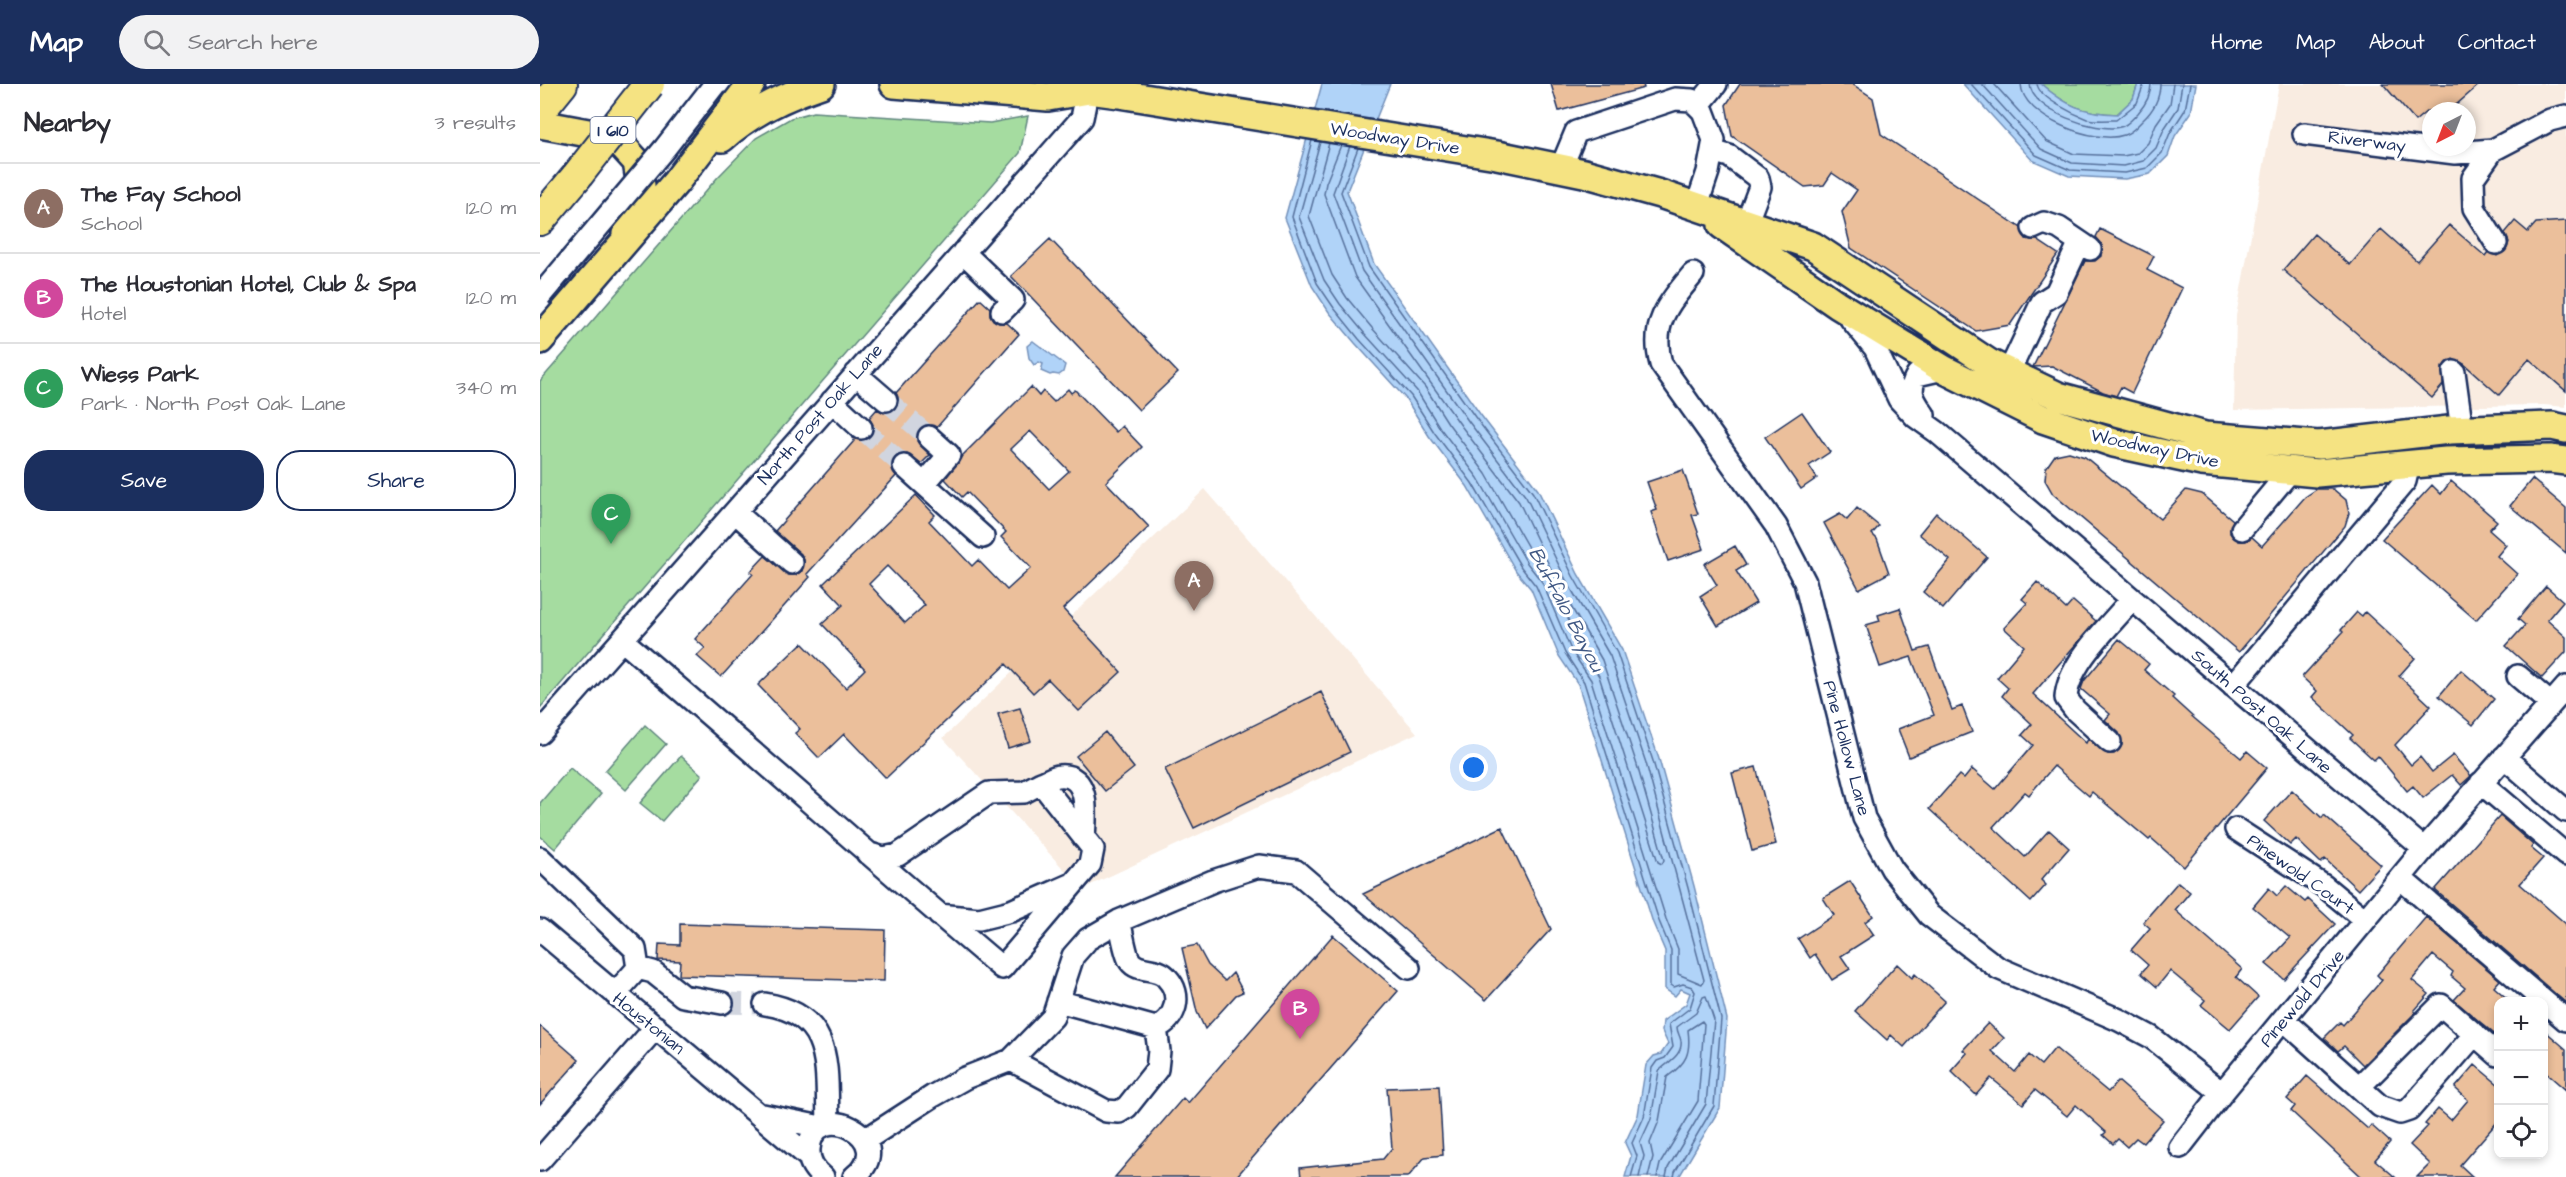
<!DOCTYPE html>
<html lang="en">
<head>
<meta charset="utf-8">
<style>
	:root { --surface:#fff; --page:#f2f2f3; --text:#2b2b33; --muted:#7c7c81; --line:#e1e1e2; --accent:#1b2f5e }
	body { margin:0; font-family:"Architects Daughter",sans-serif; background:var(--page); color:var(--text) }
	.controls { position:absolute; right:18px; bottom:18px; display:grid; overflow:hidden; border-radius:12px; box-shadow:0 3px 9px #0003 }
	.controls button { width:54px; height:54px; display:grid; place-items:center; padding:0; border:0; border-bottom:2px solid var(--line); background:var(--surface); color:var(--text); font:30px sans-serif }
	.compass { position:absolute; left:1882px; top:18px; width:54px; height:54px; border-radius:50%; background:var(--surface); box-shadow:0 3px 9px #0003; rotate:222deg }
	.you { position:absolute; left:934px; top:684px; width:21px; height:21px; margin:-15px; border:4px solid #fff; border-radius:50%; background:#1a73e8; box-shadow:0 0 0 9px #1a73e833 }
	.badge { display:grid; place-items:center; width:39px; height:39px; border-radius:50%; background:var(--accent); color:#fff; font-size:20px; font-weight:700 }
	.pin { position:absolute; translate:-50% -50px; filter:drop-shadow(0 2px 3px #0008) }
	.pin::after { content:''; position:absolute; top:32px; width:21px; height:18px; background:inherit; clip-path:polygon(0 0,100% 0,50% 100%) }
	.list { margin:0; padding:0; list-style:none }
	h2 { display:flex; justify-content:space-between; align-items:center; height:78px; margin:0; padding:0 24px; font-size:26px }
	h2 small { font-size:20px; font-weight:400; color:var(--muted) }
	.list li { display:grid; grid-template-columns:39px 1fr auto; gap:18px; align-items:center; box-sizing:border-box; height:90px; padding:0 24px; border-top:2px solid var(--line) }
	.list b { display:block; font-size:22px; white-space:nowrap }
	.list p { margin:0; font-size:20px; white-space:nowrap; color:var(--muted) }
	.list em { font-size:20px; font-style:normal; color:var(--muted) }
	.actions { display:flex; gap:12px; padding:18px 24px }
	.actions a { flex:1; padding:14px 0; border:2px solid var(--accent); border-radius:24px; text-align:center; font-size:21px; color:var(--accent) }
	.actions .main { background:var(--accent); color:#fff }
	.icon { flex:none; width:33px; height:33px; fill:none; stroke:currentColor; stroke-width:2; stroke-linecap:round; stroke-linejoin:round }
	.map { position:relative; flex:none; width:2026px; height:1093px; overflow:hidden }
	header { display:flex; align-items:center; gap:36px; box-sizing:border-box; height:84px; padding:0 30px; background:var(--accent); color:#fff }
	header strong { font-size:28px }
	nav { display:flex; gap:33px; margin-inline-start:auto; font-size:21px }
	.search { width:420px; height:54px; background:var(--page); display:flex; align-items:center; gap:15px; box-sizing:border-box; padding:0 21px; border-radius:33px; color:var(--muted); font-size:22px }
	main { display:flex }
	aside { flex:1; background:var(--surface) }
	.map>svg:first-child { display:block }
	.built { fill:#f9ece1; fill-rule:evenodd }
	.green { fill:#a5dca0; stroke:#60867f; stroke-width:1.5 }
	.water { fill:#b0d3f8; stroke:#7491ba; stroke-width:1.5 }
	.lines { fill:none; stroke-linecap:round; stroke-linejoin:round }
	.shore { stroke:#57719c; stroke-width:1.5 }
	.building { fill:#ebbf9b; stroke:#1b2f5e; stroke-width:1.5; fill-rule:evenodd }
	.minor-tunnel { stroke:#d1d5df; stroke-width:21; stroke-dasharray:21 10; stroke-linecap:butt }
	.minor-casing { stroke:#1b2f5e; stroke-width:26 }
	.major-casing { stroke:#1b2f5e; stroke-width:32 }
	.highway-casing { stroke:#1b2f5e; stroke-width:34 }
	.minor { stroke:#fff; stroke-width:21 }
	.major { stroke:#f5e382; stroke-width:27 }
	.highway { stroke:#f5e382; stroke-width:30 }
	.minor-bridge-casing { stroke:#1b2f5e; stroke-width:26; stroke-linecap:butt }
	.highway-bridge-casing { stroke:#1b2f5e; stroke-width:34; stroke-linecap:butt }
	.minor-bridge { stroke:#fff; stroke-width:21 }
	.highway-bridge { stroke:#f5e382; stroke-width:30 }
	.labels { text-anchor:middle; stroke-width:6; stroke-linejoin:round; paint-order:stroke }
	.shield { fill:#fff; stroke:#5f6d8e; stroke-width:1.5 }
	.shield-label { font-size:16px; font-weight:bold; fill:#1b2f5e }
	.street-label { font-size:18px; fill:#1b2f5e; stroke:#fff }
	.water-label { font-size:20px; font-style:italic; fill:#405884; stroke:#fff }
</style>
</head>
<body>
<header>
<strong>Map</strong>
<div class="search"><svg class="icon" aria-label="search" viewBox="0 0 24 24"><circle cx="10" cy="10" r="6"/><path d="M15 15l6 6"/></svg>Search here</div>
<nav><a>Home</a><a>Map</a><a>About</a><a>Contact</a></nav>
</header>
<main>
<aside>
<h2>Nearby<small>3 results</small></h2>
<ul class="list">
<li><span class="badge" style="background:#8d6e63">A</span><div><b>The Fay School</b><p>School</p></div><em>120 m</em></li>
<li><span class="badge" style="background:#d1479c">B</span><div><b>The Houstonian Hotel, Club &amp; Spa</b><p>Hotel</p></div><em>120 m</em></li>
<li><span class="badge" style="background:#2e9e5b">C</span><div><b>Wiess Park</b><p>Park · North Post Oak Lane</p></div><em>340 m</em></li>
</ul>
<div class="actions"><a class="main">Save</a><a>Share</a></div>
</aside>
<div class="map">
<svg width="2026" height="1093" viewBox="0 0 2026 1093">
	<rect width="100%" height="100%" fill="#fff"/>
	<filter id="ink" filterUnits="userSpaceOnUse"><feTurbulence type="fractalNoise" baseFrequency=".0167" numOctaves="2"/><feDisplacementMap in="SourceGraphic" scale="12" xChannelSelector="R" yChannelSelector="G"/><feConvolveMatrix kernelMatrix="1 2 1 2 8 2 1 2 1" color-interpolation-filters="sRGB"/></filter>
	<g filter="url(#ink)">
		<!-- built -->
		<path class="built" d="M1739,0H2026V323L2004,321L1694,326L1696,232ZM1891,27H1927V63H1891Z
			M665,405L877,649L542,805L403,654Z"/>
		<!-- green -->
		<path class="green" d="M1501,0H1598L1593,15L1577,30C1544,29 1526,22 1501,0Z
			M273,28L450,39L488,32L480,69L0,624V297L177,94L216,54L251,34Z
			M105,641L126,660L86,706L65,687Z
			M141,672L162,691L122,737L100,719Z
			M30,684L61,710L15,765L0,752V719Z"/>
		<!-- water -->
		<path class="water" d="M782,0H850L807,107L834,180L940,330L998,406L1038,490L1082,566L1119,675L1154,802L1187,935L1180,1024L1139,1093H1085L1091,1072L1085,1059L1098,1031L1106,981L1114,972L1121,970L1128,960L1122,947L1123,937L1146,920L1150,909L1141,905L1135,912L1125,905V867L1113,839L1038,600L1019,572L991,505L976,487L927,402L889,352L866,315L815,259L789,228L772,202L745,134Z
			M1423,0H1501C1526,22 1544,29 1577,30L1593,15L1598,0H1656L1651,29L1635,52L1628,72L1610,90L1585,95L1529,92L1492,76Z
			M493,257L525,281L523,288L519,291L513,290L510,291L501,287L503,280L499,278L494,281L489,274L487,262Z"/>
		<g class="lines">
			<!-- shore -->
			<path class="shore" d="M1431,0L1496,71L1530,86L1585,89L1607,84L1622,69L1630,49L1645,26L1650,0
				M1442,0L1501,65L1532,79L1584,82L1603,77L1616,64L1624,45L1638,24L1642,0
				M1454,0L1506,57L1534,70L1583,72L1598,69L1608,59L1616,40L1630,20L1633,0
				M1481,0C1482,34 1556,61 1584,51C1592,49 1597,42 1602,37C1613,27 1620,14 1620,0
				M1490,0C1491,27 1557,49 1580,43C1587,42 1593,34 1598,29C1605,21 1611,11 1611,0
				M1497,0C1499,14 1534,30 1547,35C1556,37 1567,36 1576,36L1597,19L1604,0
				M772,56L752,133L777,199L794,224L819,255L871,312L894,348L932,399L981,483L996,502L1025,569L1044,598L1119,837L1131,866V901L1134,903L1143,900L1152,903L1155,908L1150,924L1129,940L1133,963L1125,974L1117,977L1112,984L1104,1033L1092,1059L1097,1072L1091,1093
				M780,58L759,133L784,196L800,220L825,250L877,307L900,344L938,394L987,479L1002,498L1031,566L1051,596L1126,835L1138,865V890L1162,900L1164,896L1106,679L1070,572L1026,496L986,413L929,338L822,187L793,109L810,62
				M789,59L769,132L792,191L807,214L832,244L885,303L908,339L946,390L994,474L1007,489H1010L1011,485L979,418L922,343L815,193L784,110L786,99L801,61
				M818,64L801,108L829,183L935,333L993,409L1033,492L1077,569L1113,677L1148,804L1181,935L1174,1022L1135,1088L1134,1093
				M1019,506L1022,507L1062,576L1097,681L1124,776L1122,780L1118,778L1059,592L1039,561L1017,509Z
				M1099,1093L1104,1072L1100,1059L1111,1035L1119,987C1126,979 1143,972 1141,957C1140,951 1137,949 1137,943L1156,929L1163,913L1166,912L1174,936L1166,1020L1128,1084L1126,1093
				M1108,1093L1113,1073L1110,1059L1119,1037L1127,993C1147,979 1151,969 1148,946L1162,937L1164,940L1158,1017L1120,1080L1117,1093"/>
		</g>
		<!-- building -->
		<path class="building" d="M1011,0H1103L1104,4L1019,27Z
			M1200,0H1312L1333,14L1341,50L1481,144L1486,155L1497,156L1518,170L1470,241L1436,247L1311,164L1302,128L1317,106L1292,89L1284,101L1265,103L1192,52L1186,21Z
			M1843,0H1940L1909,27H1887L1875,37Z
			M1975,137L1988,148L1996,139L2026,137V307L1989,275L1959,311L1924,280L1913,275L1902,283L1903,301L1892,314L1743,186L1774,150L1810,181L1841,145L1877,177L1909,141L1945,172L1948,168L1957,172L1967,164L1969,158L1965,149Z
			M1560,145L1614,172L1607,186L1642,204L1592,309L1581,303L1576,312L1563,308L1512,282L1493,283L1545,177H1555L1561,172L1562,160L1556,153Z
			M510,155L638,289L599,326L471,192Z
			M440,215L450,224V231L453,236L459,239H467L479,250L397,343L386,341L379,345L377,357L390,371L381,380L367,370L355,373L351,380L356,392L267,490L270,493L181,593L157,572L165,564L155,555L213,490L210,488L225,472L249,491H255L262,487L264,476L261,470L235,447L314,357L313,354L324,356L331,352L333,341L329,334L337,325L344,329L355,325L359,318L356,309Z
			M491,303L499,312L503,307L514,318L528,305L531,309L535,306L576,348L582,342L602,363L566,398L609,443L523,525L581,588L539,627L508,595L493,609L466,580L346,694L304,650L279,674L255,649L260,645L218,601L262,559L306,604L325,585L282,540L303,521L283,500L376,411L395,431L389,437L432,482L438,476L467,506L491,484L461,453L466,448L427,408L422,413L405,395L422,372ZM490,347L529,387L509,405L471,365ZM347,482L385,521L365,539L329,500Z
			M1262,328L1290,368L1269,382L1277,394L1261,405L1225,353Z
			M1529,368L1545,373L1620,435L1646,406L1662,410L1693,436L1690,449L1699,457H1706L1712,453L1722,462L1765,413L1777,405H1793L1806,416L1809,429L1805,442L1699,568L1513,410L1505,396L1506,384L1515,371Z
			M1143,386L1158,430L1152,431L1164,465L1128,477L1111,428L1117,426L1107,398Z
			M1992,395L2026,424V469L1970,422Z
			M1911,397L1957,437L1949,446L1966,461L1957,472L1977,490L1936,536L1842,455L1892,401L1901,410Z
			M1317,424L1339,442L1332,450L1337,455L1349,489L1319,505L1284,439L1300,430L1307,436Z
			M1396,429L1447,473L1403,525L1383,508L1410,476L1379,450Z
			M1195,462L1206,481L1196,487L1216,519L1178,542L1160,512L1177,501L1164,480Z
			M1497,498L1526,525L1533,517L1556,537L1493,610L1546,659L1548,655L1568,670H1574L1582,661L1579,649L1565,636L1570,630L1541,605L1544,597L1579,555L1609,580L1604,586L1634,612L1632,614L1655,635L1701,674L1707,667L1727,684L1644,783L1611,754L1609,756L1552,708L1549,712L1514,682L1489,711L1485,708L1453,743L1485,773L1509,746L1529,764L1501,796L1506,801L1491,818L1389,725L1419,691L1424,695L1432,685L1455,705L1493,661L1482,651L1492,640L1462,612L1468,604L1457,594L1484,562L1464,544L1487,519L1482,515Z
			M2006,502L2023,517L2007,536L2026,553V568L2002,594L1966,562L1985,541L1978,535Z
			M1360,524L1375,567L1389,563L1412,626L1422,622L1432,648L1369,673L1358,645L1394,631L1371,573L1340,583L1326,541L1340,537L1338,531Z
			M1817,528L1822,532L1825,528L1875,574L1859,592L1891,622L1855,661L1871,681L1880,673L1892,688L1913,671L1931,692L1921,701L1912,691L1883,714L1873,702L1867,707L1838,672L1834,676L1810,654L1813,651L1772,613L1777,607L1762,593L1803,548L1801,546Z
			M1921,586L1954,615L1933,641L1899,612Z
			M781,608L810,668L654,744L625,685Z
			M480,624L491,657L468,664L458,630Z
			M565,648L594,684L565,707L536,672Z
			M1216,683L1236,760L1212,767L1192,689Z
			M1752,706L1782,734L1784,731L1841,781L1818,806L1785,775L1781,779L1756,755L1750,761L1724,737Z
			M1960,732L1993,761L1991,764L2003,774L1980,800L2026,840V919L1895,806Z
			M962,743L1011,845L946,916L823,810Z
			M1310,797L1333,832L1325,838L1334,851L1301,872L1310,885L1292,896L1275,870L1270,874L1258,855L1294,831L1283,814Z
			M1638,798L1650,808L1635,826L1702,885L1696,893L1718,913L1690,945L1661,921L1665,916L1630,887L1617,903L1601,889L1608,881L1591,866L1610,844L1603,838Z
			M1746,802L1765,818L1768,815L1795,840L1744,895L1726,880L1750,854L1713,823L1729,804L1737,812Z
			M1886,833L1960,896L1954,903L1971,918H1959V954L1914,916L1925,904L1911,892L1913,888L1893,871L1872,896L1889,910L1874,927L1875,929L1823,981L1804,962L1798,967L1784,954L1800,938L1803,941L1842,896L1837,891Z
			M140,840L345,846L344,897L139,891L140,877L118,876L119,860L140,861Z
			M793,851L858,907L696,1093H575L643,1014L648,1019Z
			M657,861L668,881L685,897L693,889L703,908L696,911L665,945L657,928L642,864Z
			M1357,880L1372,894L1375,890L1405,917L1364,963L1351,951L1347,956L1315,927Z
			M1448,939L1464,954L1452,967L1475,988L1489,971L1501,981L1515,964L1568,1008L1578,997L1623,1036L1603,1059L1596,1054L1587,1063L1578,1055L1573,1060L1563,1051L1566,1048L1536,1021L1527,1032L1495,1006L1483,1020L1451,994L1436,1011L1411,987L1427,969L1423,966Z
			M0,942L39,976L0,1020Z
			M2004,946L2026,965V1006L2004,987Z
			M1935,981L1959,1001V1036L1920,1081L1933,1093H1877L1890,1080L1870,1061L1888,1042L1885,1040L1898,1025L1911,1036L1928,1016L1915,1004Z
			M1767,992L1828,1045L1831,1041L1850,1058L1835,1076L1855,1093H1822L1751,1027L1755,1022L1747,1015Z
			M899,1002L903,1071L885,1073L868,1093H761L760,1084L843,1075L852,1064L847,1004Z"/>
		<g class="lines">
			<!-- minor-tunnel -->
			<path class="minor-tunnel" d="M346,316L389,353
				M321,344L364,382
				M182,919L225,920"/>
			<defs>
				<path id="minor" d="M1158,22L1176,0
					M1764,50L1915,69L1953,66L2010,36L2026,32
					M1953,66L1933,94L1934,124L1956,159
					M1172,67L1189,72L1218,94L1220,103L1206,140
					M1021,84L1036,48L1135,15L1152,16L1163,27L1174,56L1168,88L1156,124
					M1493,144L1504,139L1519,144L1550,165
					M423,168L473,216L462,227
					M1153,190C1128,220 1110,240 1121,280L1236,442L1265,498L1324,734L1352,785L1389,831L1458,884L1579,936L1611,953L1682,1009
					M1311,235L1335,264L1359,315L1376,333L1397,348L1884,765
					M1469,288L1502,218L1516,209L1539,160
					M1914,288L1922,346
					M316,290L346,316
					M292,317L321,344
					M1384,331C1374,316 1367,308 1377,291L1403,285
					M364,382L443,453
					M384,400L409,371L389,353
					M195,428L252,479
					M1702,445L1751,386
					M82,556C210,664 334,776 462,884L550,780L553,765L501,699L484,708L449,709L358,771L343,774L327,769
					M1978,592L2011,620
					M1693,602L1865,397L1869,380
					M0,649L542,34L549,0
					M1570,658L1535,626L1526,614C1528,579 1570,542 1592,515
					M1964,673L2026,727
					M501,699C507,697 514,692 519,692C552,689 545,735 544,754
					M1941,699L2026,771
					M1696,745L1784,802L1825,836
					M0,774L95,865L98,884L75,910
					M1860,794L2026,936
					M399,831L439,835L471,827L530,801
					M0,846L270,1074
					M98,884L113,888L143,912L182,919
					M518,917L616,944C636,935 643,911 627,894C618,882 598,889 590,877C585,870 582,846 579,837
					M225,920C295,931 286,984 288,1040
					M1744,936L1840,1022L1860,1029L1869,1026L1935,950
					M471,976L566,1027L579,1028L587,1023L617,985L619,967L616,944
					M1819,1003L1901,921L1958,971
					M223,1031L281,1043
					M325,1056L393,1012L425,994L471,976L513,933L533,872L548,855L579,837L673,797L719,782L756,787L869,884
					M1640,1063L1682,1009L1884,765L2026,603
					M0,1076L116,943
					M283,1093C274,1086 268,1077 269,1065C273,1010 363,1055 314,1093"/>
				<path id="major" d="M354,0L508,13L549,6L579,10L957,71L1044,89L1120,110L1273,162L1449,279L1518,312L1665,352L1779,361L1909,346L2012,342L2026,345
					M0,40L75,54L97,78L101,102L86,150
					M182,54C210,28 245,12 281,0
					M1182,141L1298,221L1403,285L1503,335L1574,359L1662,378L1777,389L1906,377L2010,375L2026,377
					M0,256L136,98L211,0"/>
				<path id="highway" d="M0,27L22,0
					M0,136L37,92"/>
			</defs>
			<!-- minor casing -->
			<use href="#minor" class="minor-casing"/>
			<!-- major casing -->
			<use href="#major" class="major-casing"/>
			<!-- highway casing -->
			<use href="#highway" class="highway-casing"/>
			<!-- minor -->
			<use href="#minor" class="minor"/>
			<!-- major -->
			<use href="#major" class="major"/>
			<!-- highway -->
			<use href="#highway" class="highway"/>
			<defs>
				<path id="minor-bridge" d="M0,212L125,64L175,0"/>
				<path id="highway-bridge" d="M37,92L109,0"/>
			</defs>
			<!-- minor-bridge casing -->
			<use href="#minor-bridge" class="minor-bridge-casing"/>
			<!-- highway-bridge casing -->
			<use href="#highway-bridge" class="highway-bridge-casing"/>
			<!-- minor-bridge -->
			<use href="#minor-bridge" class="minor-bridge"/>
			<!-- highway-bridge -->
			<use href="#highway-bridge" class="highway-bridge"/>
		</g>
	</g>
	<g class="labels">
		<!-- shield labels -->
		<rect class="shield" x="50.5" y="33" width="45" height="26" rx="4.5"/>
		<g class="shield-label">
			<text x="73" y="52">I 610</text>
		</g>
		<!-- street labels -->
		<g class="street-label">
			<text transform="translate(855 54) rotate(9)" y="6">Woodway Drive</text>
			<text transform="translate(1827 57) rotate(7)" y="6">Riverway</text>
			<text transform="translate(280 330) rotate(-49)" y="6">North Post Oak Lane</text>
			<text transform="translate(1615 364) rotate(12)" y="6">Woodway Drive</text>
			<text transform="translate(1722 627) rotate(41)" y="6">South Post Oak Lane</text>
			<text transform="translate(1307 664) rotate(75)" y="6">Pine Hollow Lane</text>
			<text transform="translate(1761 790) rotate(35)" y="6">Pinewold Court</text>
			<text transform="translate(1762 914) rotate(-50)" y="6">Pinewold Drive</text>
			<text transform="translate(109 939) rotate(39)" y="6">Houstonian</text>
		</g>
		<!-- water labels -->
		<g class="water-label">
			<text transform="translate(1027 525) rotate(62)" y="7">Buffalo Bayou</text>
		</g>
	</g>
</svg>
<div class="controls">
<button>+</button>
<button>−</button>
<button><svg class="icon" aria-label="locate" viewBox="0 0 24 24"><circle cx="12" cy="12" r="6"/><path d="M12 2v4M12 18v4M2 12h4M18 12h4"/></svg></button>
</div>
<svg class="compass" viewBox="-18 -18 36 36"><path d="M0-13l5 13h-10z" fill="#e53935"/><path d="M0 13l5-13h-10z" fill="#7c7c81"/></svg>
<div class="you"></div>
<div class="pin badge" style="left:654px;top:527px;background:#8d6e63">A</div>
<div class="pin badge" style="left:760px;top:955px;background:#d1479c">B</div>
<div class="pin badge" style="left:71px;top:460px;background:#2e9e5b">C</div>
</div>
</main>
</body>
</html>
